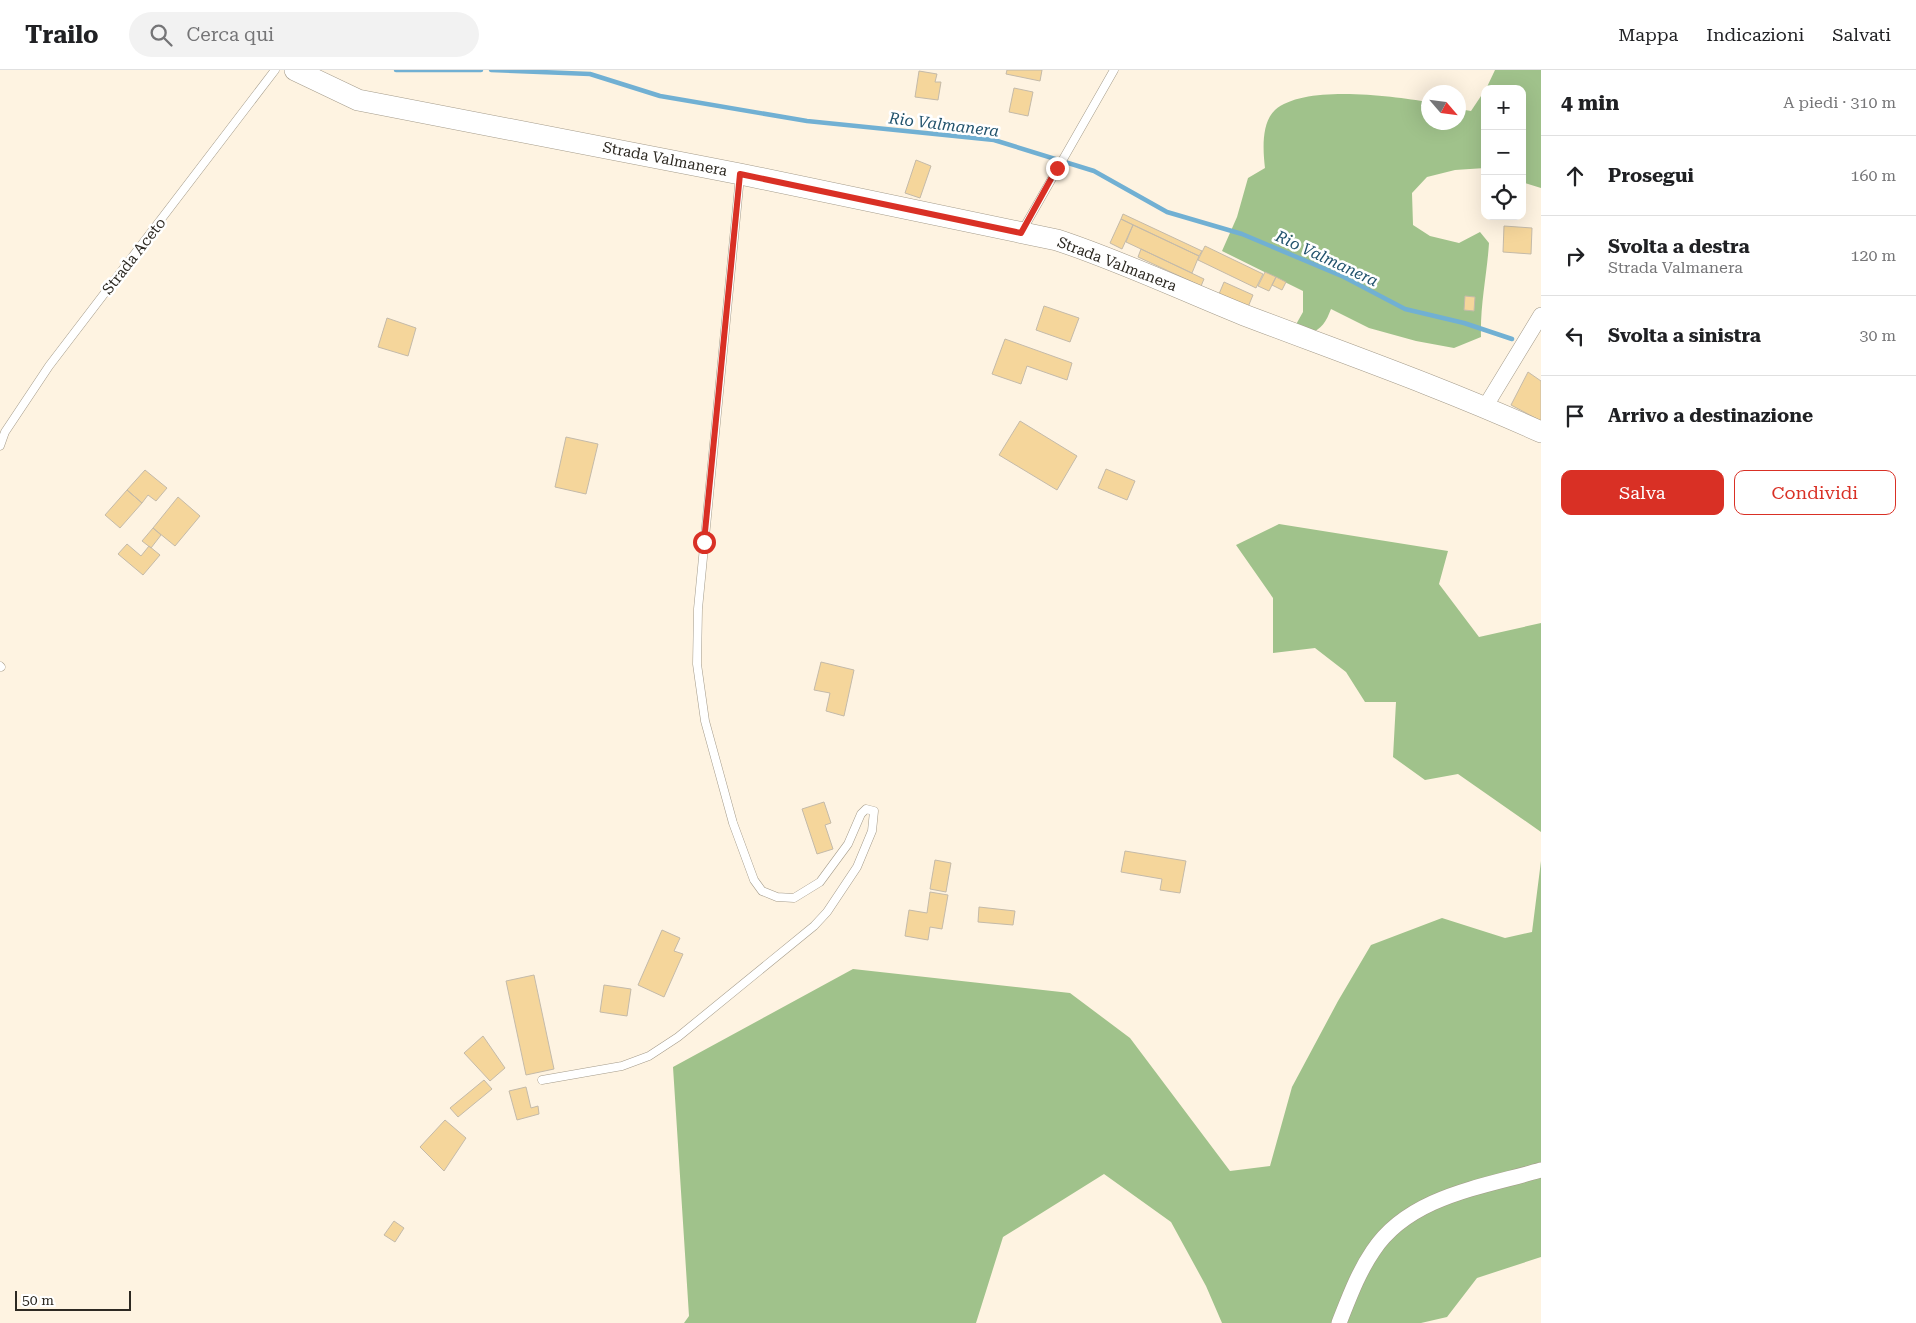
<!DOCTYPE html>
<html lang="it">
<head>
<meta charset="utf-8">
<style>
	:root { --surface:#fff; --page:#f2f2f2; --text:#202124; --muted:#757577; --line:#e0e0e0; --accent:#d93025 }
	body { margin:0; font-family:"Roboto Serif",serif; background:var(--page); color:var(--text) }
	.controls { position:absolute; right:15px; top:15px; display:grid; overflow:hidden; border-radius:10px; box-shadow:0 5px 20px #0002 }
	.controls button { width:45px; height:45px; display:grid; place-items:center; padding:0; border:0; border-bottom:1px solid var(--line); background:var(--surface); color:var(--text); font:25px sans-serif }
	.compass { position:absolute; left:1421px; top:15px; width:45px; height:45px; border-radius:50%; background:var(--surface); box-shadow:0 5px 20px #0002; rotate:118deg }
	.scale { position:absolute; left:15px; bottom:12px; width:116px; box-sizing:border-box; padding-left:5px; border:2px solid #2d2922; border-top:0; font-size:14px; line-height:18px; white-space:nowrap; color:#2d2922; -webkit-text-stroke:4px #fff; paint-order:stroke }
	.stop { position:absolute; width:15px; height:15px; margin:-11px; border:4px solid #d93025; border-radius:50%; background:#fff }
	.stop.end { background:#d93025; border-color:#fff; box-shadow:0 1px 5px #0008 }
	.list { margin:0; padding:0; list-style:none }
	h2 { display:flex; justify-content:space-between; align-items:center; height:65px; margin:0; padding:0 20px; font-size:21px }
	h2 small { font-size:16px; font-weight:400; color:var(--muted) }
	.list li { display:grid; grid-template-columns:32px 1fr auto; gap:15px; align-items:center; box-sizing:border-box; height:80px; padding:0 20px; border-top:1px solid var(--line) }
	.list b { display:block; font-size:19px; white-space:nowrap }
	.list p { margin:0; font-size:16px; white-space:nowrap; color:var(--muted) }
	.list em { font-size:16px; font-style:normal; color:var(--muted) }
	.actions { display:flex; gap:10px; padding:15px 20px }
	.actions a { flex:1; padding:11px 0; border:1px solid var(--accent); border-radius:10px; text-align:center; font-size:18px; color:var(--accent) }
	.actions .main { background:var(--accent); color:#fff }
	.icon { flex:none; width:28px; height:28px; fill:none; stroke:currentColor; stroke-width:2; stroke-linecap:round; stroke-linejoin:round }
	.map { position:relative; flex:none; width:1541px; height:1253px; overflow:hidden }
	header { display:flex; align-items:center; gap:30px; box-sizing:border-box; height:70px; padding:0 25px; background:var(--surface); border-bottom:1px solid var(--line) }
	header strong { font-size:24px }
	nav { display:flex; gap:28px; margin-inline-start:auto; font-size:18px }
	.search { width:350px; height:45px; background:var(--page); display:flex; align-items:center; gap:12px; box-sizing:border-box; padding:0 18px; border-radius:28px; color:var(--muted); font-size:19px }
	main { display:flex }
	aside { flex:1; background:var(--surface) }
	.map>svg:first-child { display:block }
	.forest { fill:#a0c28b }
	.lines { fill:none; stroke-linecap:round; stroke-linejoin:round }
	.stream { stroke:#71b0d3; stroke-width:4.5 }
	.building { fill:#f5d69b; stroke:#c4baa9 }
	.lane-casing { stroke:#a49b8a; stroke-width:9 }
	.street-casing { stroke:#a49b8a; stroke-width:16 }
	.secondary-casing { stroke:#a49b8a; stroke-width:22 }
	.lane { stroke:#fff; stroke-width:8 }
	.street { stroke:#fff; stroke-width:15 }
	.secondary { stroke:#fff; stroke-width:21 }
	.route { stroke:#d93025; stroke-width:6 }
	.labels { text-anchor:middle; stroke-width:5; stroke-linejoin:round; paint-order:stroke }
	.street-label { font-size:15px; fill:#2d2922; stroke:#fff }
	.water-label { font-size:16px; font-style:italic; fill:#22536d; stroke:#fff }
</style>
</head>
<body>
<header>
<strong>Trailo</strong>
<div class="search"><svg class="icon" aria-label="search" viewBox="0 0 24 24"><circle cx="10" cy="10" r="6"/><path d="M15 15l6 6"/></svg>Cerca qui</div>
<nav><a>Mappa</a><a>Indicazioni</a><a>Salvati</a></nav>
</header>
<main>
<div class="map">
<svg width="1541" height="1253" viewBox="0 0 1541 1253">
	<rect width="100%" height="100%" fill="#fef3e1"/>
	<!-- forest -->
	<path class="forest" d="M1495,0H1541V118L1522,112V19H1486Z
		M1485,20V98L1455,100L1427,107L1412,123L1413,155L1430,166L1459,173L1480,162L1489,173C1487,205 1480,234 1481,267L1454,278L1416,271L1369,258L1331,239C1326,252 1322,259 1309,264L1294,258L1303,242V221L1222,181L1237,147L1248,108L1265,98C1263,81 1261,53 1275,40C1304,14 1392,26 1428,32V52H1458L1459,39L1471,41Z
		M1279,454L1448,481L1439,514L1479,567L1541,553V762L1458,704L1425,710L1393,687L1396,632H1365L1346,602L1315,578L1273,583V528L1236,475Z
		M1541,791V1187L1477,1208L1447,1247L1421,1253H1222L1206,1216L1171,1152L1104,1104L1003,1167L976,1253H684L689,1246L673,997L853,899L1070,923L1130,968L1230,1101L1270,1096L1292,1017L1338,931L1371,875L1442,848L1505,868L1532,862Z"/>
	<g class="lines">
		<!-- stream -->
		<path class="stream" d="M396,0H481
			M491,0L590,4L660,26L807,51L994,70L1094,101L1167,142L1242,164L1344,207L1405,239L1464,253L1512,269"/>
	</g>
	<!-- building -->
	<path class="building" d="M1007,0H1042L1040,11L1006,4Z
		M919,1L937,4L935,12H941L938,30L915,27Z
		M1014,18L1033,22L1028,46L1009,42Z
		M916,90L931,96L920,128L905,123Z
		M1123,144L1202,181L1199,186L1121,149Z
		M1121,149L1133,155L1122,179L1110,173Z
		M1133,155L1199,186L1192,203L1126,172Z
		M1504,156L1532,158L1531,184L1503,182Z
		M1205,176L1263,204L1256,218L1198,190Z
		M1141,179L1204,209L1201,216L1138,187Z
		M1265,202L1276,207L1269,221L1258,216Z
		M1276,207L1286,212L1282,220L1272,215Z
		M1224,212L1253,225L1248,237L1219,224Z
		M1465,226L1475,227L1474,241L1464,240Z
		M1044,236L1079,248L1070,272L1036,260Z
		M387,248L416,258L408,286L378,277Z
		M1005,269L1072,293L1067,310L1027,296L1021,314L992,304Z
		M1528,302L1541,311V351L1511,335Z
		M1020,351L1077,386L1057,420L999,385Z
		M566,367L598,374L586,424L555,417Z
		M1106,399L1135,411L1127,430L1098,418Z
		M145,400L167,418L156,431L148,425L142,433L127,420Z
		M127,420L142,433L120,458L105,445Z
		M178,427L200,446L175,476L153,458Z
		M153,458L161,465L151,478L142,471Z
		M127,474L141,486L149,476L160,485L143,505L118,484Z
		M821,592L854,600L844,646L826,641L830,623L814,620Z
		M824,732L831,753L825,755L833,779L817,784L802,739Z
		M1125,781L1186,791L1180,823L1160,820L1162,809L1121,802Z
		M935,790L951,793L946,822L930,819Z
		M930,822L948,825L942,859L930,857L928,870L905,866L909,840L927,843Z
		M979,837L1015,841L1013,855L978,852Z
		M662,860L680,868L674,881L683,884L664,927L638,915Z
		M534,905L554,999L526,1005L506,911Z
		M604,915L631,919L627,946L600,942Z
		M483,966L505,998L490,1011L464,983Z
		M484,1010L492,1019L458,1047L450,1038Z
		M526,1017L531,1038L538,1036L539,1044L517,1050L509,1021Z
		M445,1050L466,1068L444,1101L420,1077Z
		M394,1151L404,1158L395,1172L384,1165Z"/>
	<g class="lines">
		<defs>
			<path id="lane" d="M1022,161L1114,0
				M0,376L5,362L49,296L275,0
				M0,596L1,597
				M542,1010L622,996L649,986L678,967L814,856L827,842L857,797L872,761L874,741L866,739L861,744L848,774L820,812L794,828L777,827L762,821L754,810L733,753L705,651L697,594L698,539L740,106"/>
			<path id="street" d="M1485,337L1541,245
				M1339,1253C1349,1228 1358,1203 1373,1181C1409,1126 1483,1117 1541,1100"/>
			<path id="secondary" d="M295,0L358,30L740,104L1057,170C1121,191 1182,220 1244,245C1344,283 1444,318 1541,362"/>
		</defs>
		<!-- lane casing -->
		<use href="#lane" class="lane-casing"/>
		<!-- street casing -->
		<use href="#street" class="street-casing"/>
		<!-- secondary casing -->
		<use href="#secondary" class="secondary-casing"/>
		<!-- lane -->
		<use href="#lane" class="lane"/>
		<!-- street -->
		<use href="#street" class="street"/>
		<!-- secondary -->
		<use href="#secondary" class="secondary"/>
	</g>
	<g class="lines">
		<!-- route -->
		<path class="route" d="M704,472L740,104L1021,163L1057,98"/>
	</g>
	<g class="labels">
		<!-- street labels -->
		<g class="street-label">
			<text transform="translate(665 89) rotate(11)" y="5">Strada Valmanera</text>
			<text transform="translate(134 186) rotate(-52)" y="5">Strada Aceto</text>
			<text transform="translate(1117 194) rotate(21)" y="5">Strada Valmanera</text>
		</g>
		<!-- water labels -->
		<g class="water-label">
			<text transform="translate(944 54) rotate(7)" y="6">Rio Valmanera</text>
			<text transform="translate(1327 188) rotate(25)" y="6">Rio Valmanera</text>
		</g>
	</g>
</svg>
<div class="controls">
<button>+</button>
<button>−</button>
<button><svg class="icon" aria-label="locate" viewBox="0 0 24 24"><circle cx="12" cy="12" r="6"/><path d="M12 2v4M12 18v4M2 12h4M18 12h4"/></svg></button>
</div>
<svg class="compass" viewBox="-18 -18 36 36"><path d="M0-13l5 13h-10z" fill="#e53935"/><path d="M0 13l5-13h-10z" fill="#757577"/></svg>
<div class="scale">50 m</div>
<div class="stop" style="left:704px;top:472px"></div>
<div class="stop end" style="left:1057px;top:98px"></div>
</div>
<aside>
<h2>4 min<small>A piedi · 310 m</small></h2>
<ul class="list">
<li><svg class="icon" aria-label="ahead" viewBox="0 0 24 24"><path d="M12 20V5M6 11l6-6 6 6"/></svg><div><b>Prosegui</b></div><em>160 m</em></li>
<li><svg class="icon" aria-label="right" viewBox="0 0 24 24"><path d="M7 20v-9h11M14 6l5 5-5 5"/></svg><div><b>Svolta a destra</b><p>Strada Valmanera</p></div><em>120 m</em></li>
<li><svg class="icon" aria-label="left" viewBox="0 0 24 24"><path d="M17 20v-9H6M10 6l-5 5 5 5"/></svg><div><b>Svolta a sinistra</b></div><em>30 m</em></li>
<li><svg class="icon" aria-label="arrive" viewBox="0 0 24 24"><path d="M6 21V4h12l-3 4 3 4H6"/></svg><div><b>Arrivo a destinazione</b></div></li>
</ul>
<div class="actions"><a class="main">Salva</a><a>Condividi</a></div>
</aside>
</main>
</body>
</html>
